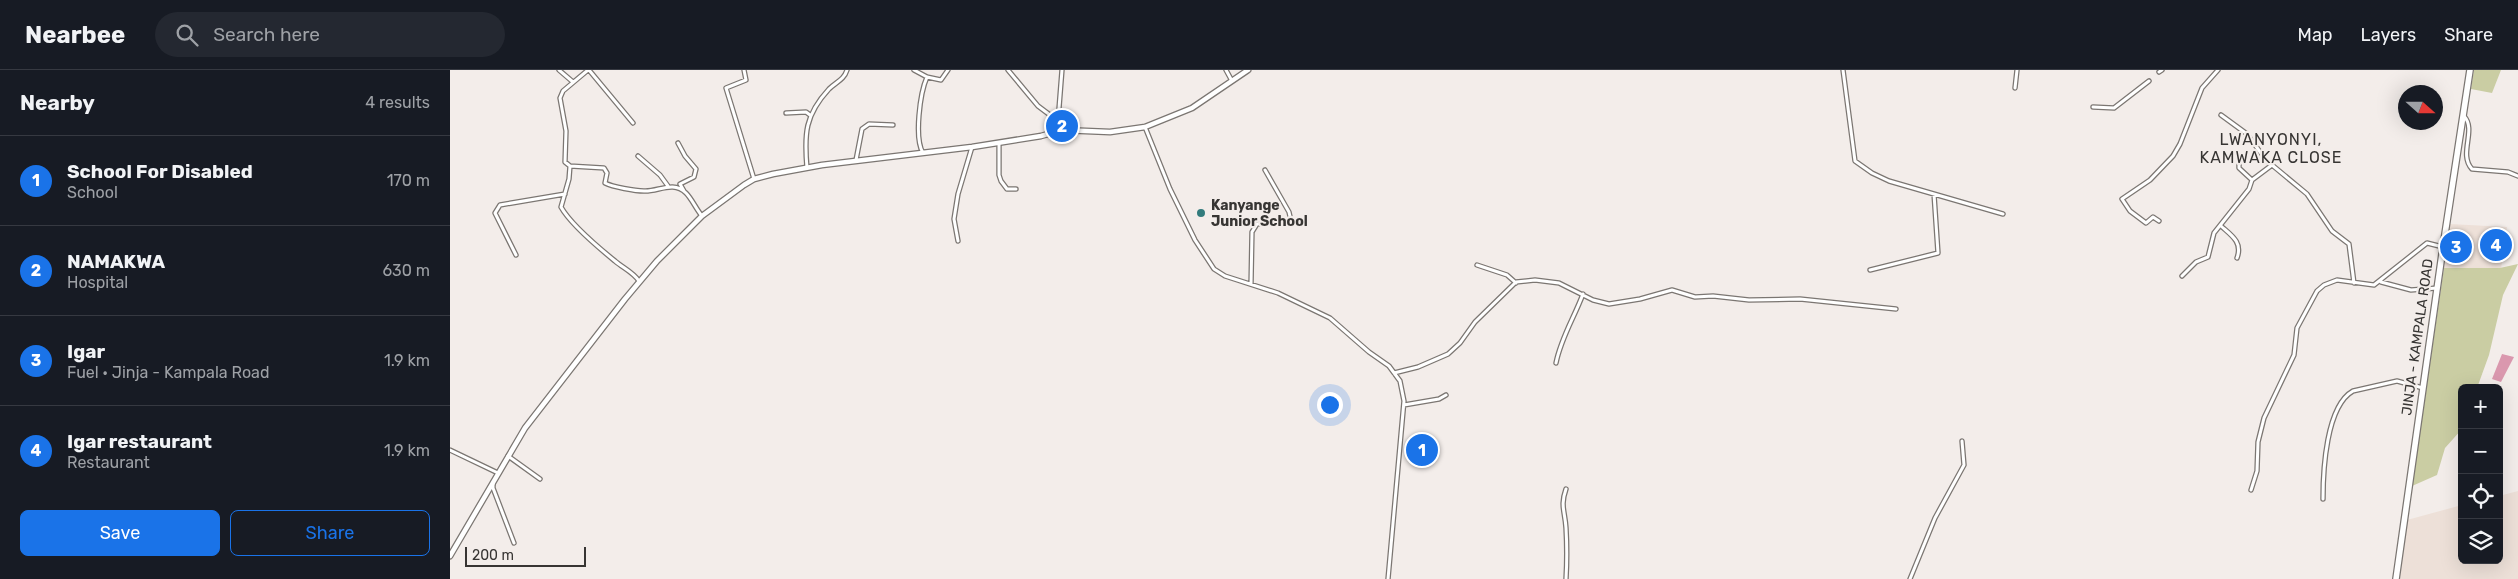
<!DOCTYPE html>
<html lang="en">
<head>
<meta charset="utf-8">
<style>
	:root { --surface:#171b24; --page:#242831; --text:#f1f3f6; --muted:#9ea1a6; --line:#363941; --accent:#1a73e8 }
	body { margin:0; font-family:Rubik,sans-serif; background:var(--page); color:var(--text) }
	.controls { position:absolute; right:15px; bottom:15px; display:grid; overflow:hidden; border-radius:8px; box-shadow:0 5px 20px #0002 }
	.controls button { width:45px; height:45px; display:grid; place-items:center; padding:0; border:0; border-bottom:1px solid var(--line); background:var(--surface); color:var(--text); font:25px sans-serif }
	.compass { position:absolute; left:1948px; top:15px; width:45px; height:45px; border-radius:50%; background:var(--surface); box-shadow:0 5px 20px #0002; rotate:111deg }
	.scale { position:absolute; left:15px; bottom:12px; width:121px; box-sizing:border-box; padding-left:5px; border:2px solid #373533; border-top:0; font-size:14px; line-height:18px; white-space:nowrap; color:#373533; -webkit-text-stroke:4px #f3edea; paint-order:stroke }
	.you { position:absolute; left:879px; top:334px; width:18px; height:18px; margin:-12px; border:4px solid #fff; border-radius:50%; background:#1a73e8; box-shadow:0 0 0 8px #1a73e833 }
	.badge { display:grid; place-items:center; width:32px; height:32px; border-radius:50%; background:var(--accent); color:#fff; font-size:16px; font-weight:700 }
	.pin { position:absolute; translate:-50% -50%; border:2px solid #fff; box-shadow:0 1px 5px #0006 }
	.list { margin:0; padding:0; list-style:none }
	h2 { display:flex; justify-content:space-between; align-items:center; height:65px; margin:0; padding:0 20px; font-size:21px }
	h2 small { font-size:16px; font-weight:400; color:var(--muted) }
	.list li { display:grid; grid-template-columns:32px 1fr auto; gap:15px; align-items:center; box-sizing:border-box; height:90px; padding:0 20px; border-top:1px solid var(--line) }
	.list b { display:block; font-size:19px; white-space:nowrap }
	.list p { margin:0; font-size:16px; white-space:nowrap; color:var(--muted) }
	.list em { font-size:16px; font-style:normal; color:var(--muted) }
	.actions { display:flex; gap:10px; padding:15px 20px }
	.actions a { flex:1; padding:11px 0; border:1px solid var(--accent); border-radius:8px; text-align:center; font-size:18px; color:var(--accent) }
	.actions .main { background:var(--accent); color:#fff }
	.icon { flex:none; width:28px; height:28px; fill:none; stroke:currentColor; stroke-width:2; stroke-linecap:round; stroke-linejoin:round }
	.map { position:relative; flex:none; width:2068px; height:509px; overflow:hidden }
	header { display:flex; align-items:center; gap:30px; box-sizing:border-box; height:70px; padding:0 25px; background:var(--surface); border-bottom:1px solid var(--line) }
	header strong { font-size:24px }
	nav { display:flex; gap:28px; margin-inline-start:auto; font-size:18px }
	.search { width:350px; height:45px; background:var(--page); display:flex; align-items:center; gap:12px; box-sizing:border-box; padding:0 18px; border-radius:28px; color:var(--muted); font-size:19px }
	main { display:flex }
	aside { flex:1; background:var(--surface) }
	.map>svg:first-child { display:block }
	.built { fill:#ede0d8 }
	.green { fill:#cacda3 }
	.water { fill:#da98ae }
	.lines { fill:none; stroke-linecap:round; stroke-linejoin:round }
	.minor-casing { stroke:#7b7672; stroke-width:5.5 }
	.tertiary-casing { stroke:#7b7672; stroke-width:7 }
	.trunk-casing { stroke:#7b7672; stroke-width:8 }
	.minor { stroke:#fff; stroke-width:3 }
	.tertiary { stroke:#fff; stroke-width:4.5 }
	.trunk { stroke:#fff; stroke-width:5.5 }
	.poi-dot { fill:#327b7c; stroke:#f3edea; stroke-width:2 }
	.labels { text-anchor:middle; stroke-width:4.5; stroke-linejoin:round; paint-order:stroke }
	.poi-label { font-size:14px; font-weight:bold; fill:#373533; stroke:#f3edea; text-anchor:start }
	.street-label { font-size:14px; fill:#373533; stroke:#f3edea }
	.quarter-label { font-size:16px; letter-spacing:1px; fill:#373533; stroke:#f3edea }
</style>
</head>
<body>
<header>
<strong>Nearbee</strong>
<div class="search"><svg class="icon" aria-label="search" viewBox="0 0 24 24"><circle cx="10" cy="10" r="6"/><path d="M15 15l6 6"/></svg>Search here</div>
<nav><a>Map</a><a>Layers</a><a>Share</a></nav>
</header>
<main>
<aside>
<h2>Nearby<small>4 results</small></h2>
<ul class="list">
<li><span class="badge">1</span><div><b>School For Disabled</b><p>School</p></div><em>170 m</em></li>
<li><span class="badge">2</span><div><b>NAMAKWA</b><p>Hospital</p></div><em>630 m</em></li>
<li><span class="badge">3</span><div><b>Igar</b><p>Fuel · Jinja - Kampala Road</p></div><em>1.9 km</em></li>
<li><span class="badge">4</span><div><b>Igar restaurant</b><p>Restaurant</p></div><em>1.9 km</em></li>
</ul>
<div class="actions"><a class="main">Save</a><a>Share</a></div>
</aside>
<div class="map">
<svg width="2068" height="509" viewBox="0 0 2068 509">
	<rect width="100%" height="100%" fill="#f3edea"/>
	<!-- built -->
	<path class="built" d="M2000,154L2057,157L2051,199L1994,198Z
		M2068,421V509H1949L1957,450L2012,435V490H2049V426Z"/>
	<!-- green -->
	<path class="green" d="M2024,0H2051L2042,23L2021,19Z
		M2068,194L2053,225L2039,285L2027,318H2012V359L1995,378L1987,405L1962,416L1994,198H2050Z"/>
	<!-- water -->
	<path class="water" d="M2052,284L2064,287L2051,312L2042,309Z"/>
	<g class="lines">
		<defs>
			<path id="minor" d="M109,0L123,12
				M138,0L113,21L110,28L116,61L115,92L120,96L119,109L111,137C121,155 149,178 165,191C173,198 183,202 189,211
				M139,0L183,53
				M294,0L296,10L276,18L304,109
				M464,0L477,7L491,10L498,0
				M558,0L588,36L608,51L612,60
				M776,0L782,11
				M1393,0L1405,91L1422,103L1439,111L1553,144
				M1709,2L1712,0
				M1565,18L1567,0
				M1643,37L1664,38L1699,11
				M336,43L356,42L360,45
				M1771,45L1797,64L1816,90L1857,124L1882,161L1899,174L1904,213
				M2014,46C2027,60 2008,84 2022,99L2058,102L2068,106
				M608,51L612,0
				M695,57L720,119L745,170L764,199L775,206L828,223L880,248L919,282L939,296L950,311L954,331L938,509
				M228,73L235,86L246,99L244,107L230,114L234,121
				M549,73V105L551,111L557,119H566
				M473,83C464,68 470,23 477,7
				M188,86L210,105L218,116
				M406,90L412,59L419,54L443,55
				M1789,95V98L1802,110L1822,95
				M120,96L154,98L157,103L155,113C163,117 185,121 194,121C208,122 223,110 236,123C242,129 246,139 252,146
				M357,98C354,64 355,45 379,19C386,12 394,10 397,0
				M1709,151L1703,147L1696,153L1680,141L1672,129L1700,110L1723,86L1730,74L1752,18L1768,0
				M1771,156C1781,165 1793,172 1787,188
				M508,171L504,149L508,124L522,77
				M66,185L45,143L50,135L115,124
				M1027,195L1057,205L1066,213
				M1420,200L1488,183L1484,124
				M1732,206L1746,192L1758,187L1764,163L1799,119L1802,110
				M1931,212L1961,220L1987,218
				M801,214L802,162L807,154L841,151L839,142L815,100
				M1106,293C1111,268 1124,248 1133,224
				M944,303L968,297L998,284L1010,273L1025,252L1066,212L1085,210L1109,213L1143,230L1159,234L1190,229L1222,220L1245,227L1263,226L1299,230L1350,229L1446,239
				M954,335L989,329L996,325
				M0,380L48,403
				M58,386L90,409
				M43,413V418L64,473
				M1801,420L1807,401L1808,372L1814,348L1844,285L1847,258L1867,221L1874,215L1887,210L1924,215L1977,173L1993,177
				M1873,429C1873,401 1876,336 1903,321L1947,311L1973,318
				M1116,509C1117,492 1117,475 1116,458C1115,441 1110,436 1116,419
				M1460,509L1485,448L1514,395L1512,371"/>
			<path id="tertiary" d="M0,486L75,358L175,229L207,191L252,146L294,115L304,109L323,104L372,95L522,77L591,66L612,60L660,62L695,57L742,38L798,0"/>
			<path id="trunk" d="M1946,509L1993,177L2020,0"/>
		</defs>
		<!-- minor casing -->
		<use href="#minor" class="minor-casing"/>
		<!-- tertiary casing -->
		<use href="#tertiary" class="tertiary-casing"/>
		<!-- trunk casing -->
		<use href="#trunk" class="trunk-casing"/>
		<!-- minor -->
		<use href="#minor" class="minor"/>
		<!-- tertiary -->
		<use href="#tertiary" class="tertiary"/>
		<!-- trunk -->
		<use href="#trunk" class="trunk"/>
	</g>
	<!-- markers -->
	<circle class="poi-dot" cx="751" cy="143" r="5"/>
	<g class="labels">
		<!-- poi labels -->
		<g class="poi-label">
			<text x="761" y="140">Kanyange<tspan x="761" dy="16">Junior School</tspan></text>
		</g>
		<!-- street labels -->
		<g class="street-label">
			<text transform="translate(1967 267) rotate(-82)" y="5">JINJA - KAMPALA ROAD</text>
		</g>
		<!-- quarter labels -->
		<g class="quarter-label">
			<text x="1821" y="75">LWANYONYI,<tspan x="1821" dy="18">KAMWAKA CLOSE</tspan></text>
		</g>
	</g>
</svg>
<div class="controls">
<button>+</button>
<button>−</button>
<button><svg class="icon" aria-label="locate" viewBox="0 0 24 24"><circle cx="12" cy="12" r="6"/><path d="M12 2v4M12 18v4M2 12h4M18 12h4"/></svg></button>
<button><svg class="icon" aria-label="layers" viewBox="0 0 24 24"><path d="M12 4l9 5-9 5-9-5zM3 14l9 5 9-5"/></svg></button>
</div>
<svg class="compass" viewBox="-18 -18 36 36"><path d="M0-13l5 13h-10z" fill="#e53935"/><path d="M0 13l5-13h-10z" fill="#9ea1a6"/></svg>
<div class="scale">200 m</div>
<div class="you"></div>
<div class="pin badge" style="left:972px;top:380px">1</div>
<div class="pin badge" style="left:612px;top:56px">2</div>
<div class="pin badge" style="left:2006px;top:177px">3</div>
<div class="pin badge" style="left:2046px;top:175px">4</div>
</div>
</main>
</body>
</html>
